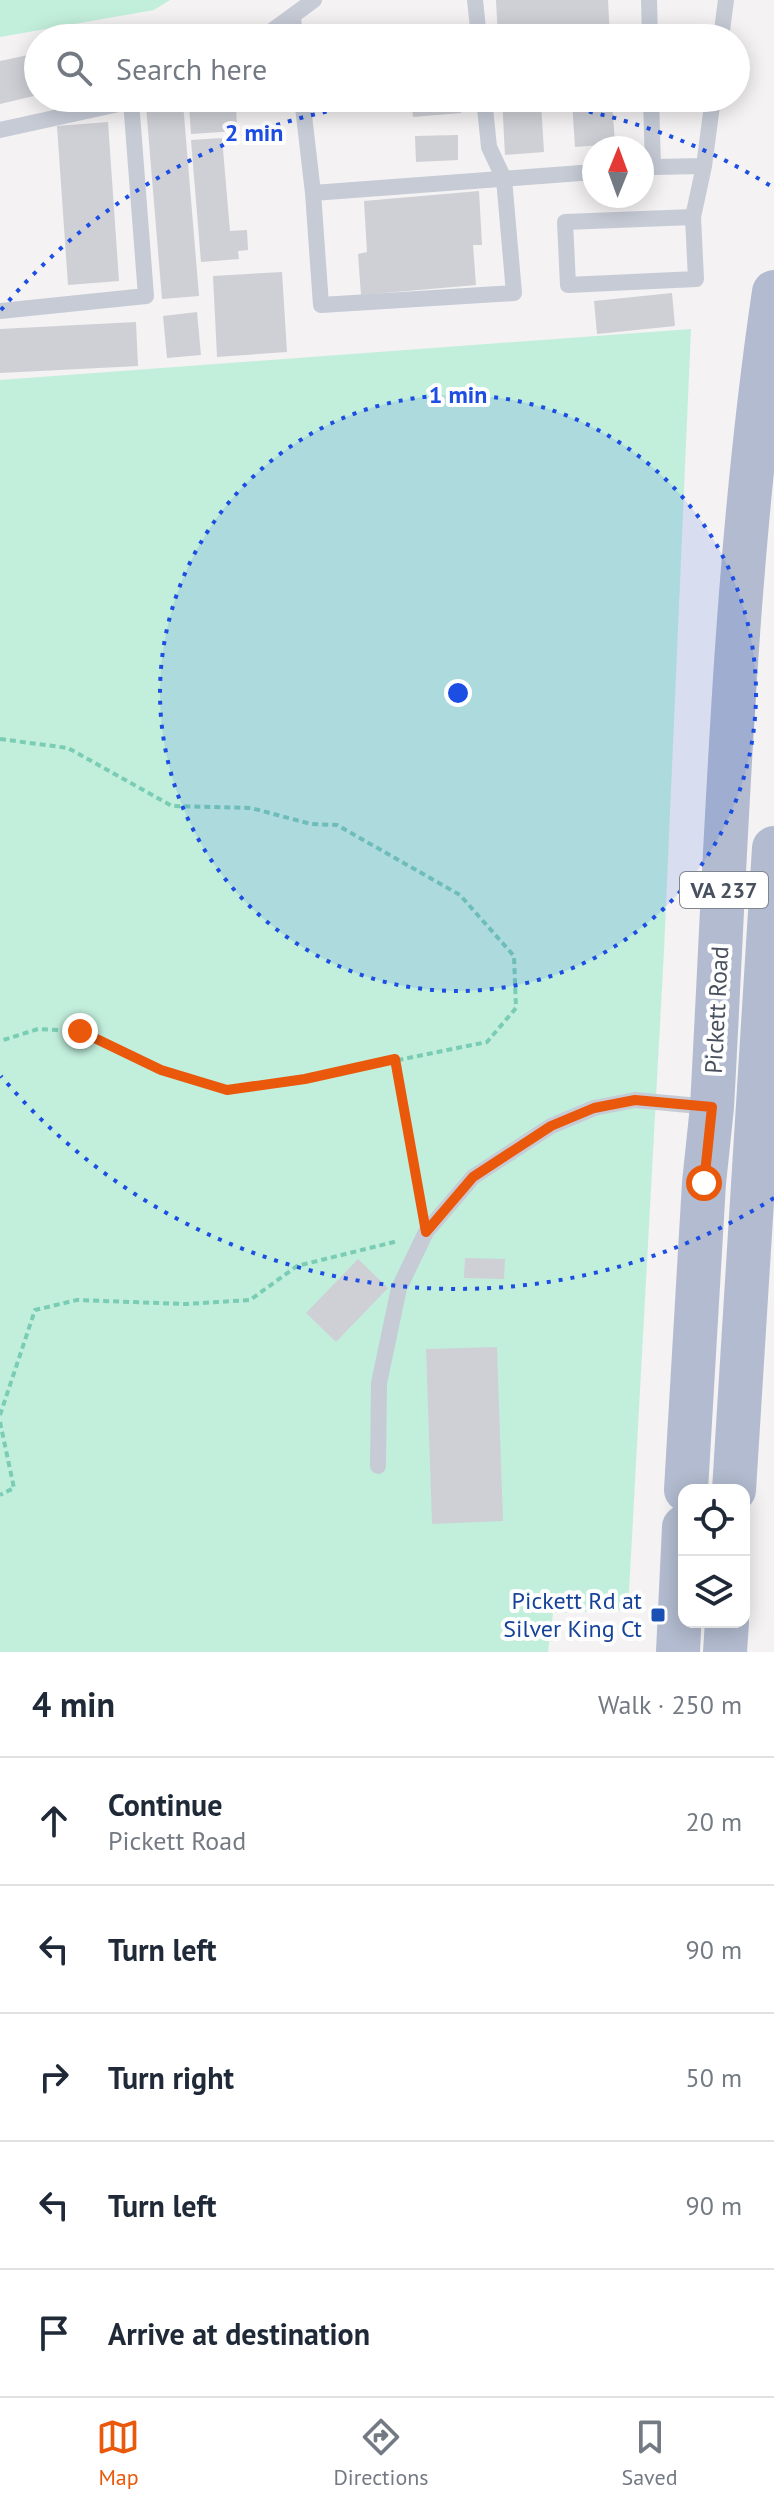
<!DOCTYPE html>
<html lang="en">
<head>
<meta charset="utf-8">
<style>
	:root { --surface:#fff; --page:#f6f6f7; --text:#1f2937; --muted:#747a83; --line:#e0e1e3; --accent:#ea580c }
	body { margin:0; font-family:"PT Sans",sans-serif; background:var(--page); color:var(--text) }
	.controls { position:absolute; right:24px; bottom:24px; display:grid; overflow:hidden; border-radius:16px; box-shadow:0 4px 20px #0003 }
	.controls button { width:72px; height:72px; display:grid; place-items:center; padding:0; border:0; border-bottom:2px solid var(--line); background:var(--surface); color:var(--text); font:40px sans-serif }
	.compass { position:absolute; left:582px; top:136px; width:72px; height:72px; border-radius:50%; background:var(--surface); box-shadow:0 4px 20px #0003; rotate:1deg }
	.stop { position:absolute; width:24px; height:24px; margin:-18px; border:6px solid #ea580c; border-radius:50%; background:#fff }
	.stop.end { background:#ea580c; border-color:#fff; box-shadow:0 2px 8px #0008 }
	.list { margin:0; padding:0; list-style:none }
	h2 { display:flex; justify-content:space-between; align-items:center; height:104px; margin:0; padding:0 32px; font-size:34px }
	h2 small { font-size:26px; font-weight:400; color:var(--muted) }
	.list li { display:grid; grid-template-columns:52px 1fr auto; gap:24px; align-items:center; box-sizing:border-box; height:128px; padding:0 32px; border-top:2px solid var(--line) }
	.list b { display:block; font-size:30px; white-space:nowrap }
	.list p { margin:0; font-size:26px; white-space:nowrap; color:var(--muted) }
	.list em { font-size:26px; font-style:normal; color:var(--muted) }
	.icon { flex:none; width:44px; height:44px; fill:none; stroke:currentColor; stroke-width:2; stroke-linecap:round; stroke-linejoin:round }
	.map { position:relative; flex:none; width:774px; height:1652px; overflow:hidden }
	.search { position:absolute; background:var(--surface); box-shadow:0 4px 20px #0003; left:24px; right:24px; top:24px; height:88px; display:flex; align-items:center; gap:20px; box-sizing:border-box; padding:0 28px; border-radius:44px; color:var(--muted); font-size:30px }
	.sheet { height:744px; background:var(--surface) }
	nav { display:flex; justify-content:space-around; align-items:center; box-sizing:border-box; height:112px; border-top:2px solid var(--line); background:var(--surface); font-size:22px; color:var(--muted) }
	nav a { display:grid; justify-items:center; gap:4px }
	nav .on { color:var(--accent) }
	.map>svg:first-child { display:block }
	.green { fill:#c2efdc }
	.building { fill:#ced0d6 }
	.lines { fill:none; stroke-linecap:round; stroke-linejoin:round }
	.path { stroke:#7acdb4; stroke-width:4; stroke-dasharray:6 4; stroke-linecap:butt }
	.lane { stroke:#c6cbd6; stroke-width:16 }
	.primary { stroke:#b2bbcf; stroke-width:44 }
	.route { stroke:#ea580c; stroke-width:10 }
	.ring { fill:none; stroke:#1c4ee3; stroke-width:4; stroke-dasharray:4 8 }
	.transit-dot { fill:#1a4fb4; stroke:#fff; stroke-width:3 }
	.labels { text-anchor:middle; stroke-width:8; stroke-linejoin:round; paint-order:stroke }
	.shield { fill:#fff; stroke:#80858f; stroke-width:2 }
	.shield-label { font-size:22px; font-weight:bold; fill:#49515f }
	.street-label { font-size:24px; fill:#49515f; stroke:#fff }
	.transit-label { font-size:24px; fill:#164399; stroke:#fff; text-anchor:end }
	.centre { fill:#1c4ee3; stroke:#fff; stroke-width:4 }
	.ring-label { font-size:24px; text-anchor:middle; font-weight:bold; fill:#1c4ee3; stroke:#fff; stroke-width:8; stroke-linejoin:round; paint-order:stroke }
</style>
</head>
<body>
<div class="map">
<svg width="774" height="1652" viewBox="0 0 774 1652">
	<rect width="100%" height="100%" fill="#f4f2f2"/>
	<!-- green -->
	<path class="green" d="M0,0H170L154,10L0,37Z
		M691,329L664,951L628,1610L553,1613L548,1652H0V380Z"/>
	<!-- building -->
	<path class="building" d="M496,0H608L610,38H498Z
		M151,27L153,38H109L108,37Z
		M38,53V95L0,104V61Z
		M411,98H460L461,113L413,117Z
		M502,98H628L629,100L612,101L615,144L575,147L572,101L541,103L544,152L505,155Z
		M236,102L237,131L191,134L189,105Z
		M183,103L199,296L162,299L146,106Z
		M108,122L119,281L68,285L57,126Z
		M458,135V160L416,162L415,136Z
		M222,138L230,231L247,230L248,250L238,251L239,259L201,262L191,140Z
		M479,191L482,245H473L476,285L361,295L358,254L367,252L364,201Z
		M282,272L287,352L217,357L213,276Z
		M672,293L675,326L597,334L594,301Z
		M197,312L201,355L167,358L163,316Z
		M136,322L138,366L0,373V329Z
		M465,1258L505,1259L504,1279L464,1278Z
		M358,1259L388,1288L336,1342L306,1313Z
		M497,1347L503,1521L432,1524L426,1349Z"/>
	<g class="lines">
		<!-- path -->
		<path class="path" d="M0,739L68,748L172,806L251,808L311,824L337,825L460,895L514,956L516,1008L487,1042L305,1079L227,1090L161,1070L80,1031L38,1029L0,1041
			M395,1059L422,1206
			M0,1415L35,1310L77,1300L186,1304L250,1300L297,1266L398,1241
			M0,1422L14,1488L0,1495"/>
		<!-- lane -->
		<path class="lane" d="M475,0L479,38
			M649,0L650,38
			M293,16L295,38
			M262,38L314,0
			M721,38L726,0
			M302,98L313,193L594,172
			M651,98L653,167L704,166
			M0,130L146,98
			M313,193L321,305L514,293L504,179L489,147L484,98
			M693,217L565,222L568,285L696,279L693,217L704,166L713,98
			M0,311L146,296L131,101
			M378,1466L379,1383L399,1288L426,1232L473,1177L551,1126L594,1108L635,1100L710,1107"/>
		<!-- primary -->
		<path class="primary" d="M686,1490L704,1183L712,1107C727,835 734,562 774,292
			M734,1490L774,848
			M678,1652L684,1527
			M725,1652L727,1622"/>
	</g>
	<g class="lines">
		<!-- route -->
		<path class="route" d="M80,1031L161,1070L227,1090L305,1079L395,1059L426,1232L473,1177L551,1126L594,1108L635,1100L712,1107L704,1183"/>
	</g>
	<!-- distance rings -->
	<circle cx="458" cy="693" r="298" fill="#1c4ee3" fill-opacity=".12"/>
	<g class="ring">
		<circle cx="458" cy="693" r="298"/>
		<path d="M774 1198A596 596 0 0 1 1 1076M1 310A596 596 0 0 1 422 98M494 98A596 596 0 0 1 774 188"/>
	</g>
	<!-- markers -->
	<rect class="transit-dot" x="650" y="1607" width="16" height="16" rx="4"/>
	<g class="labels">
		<!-- shield labels -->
		<rect class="shield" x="680" y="872" width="88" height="36" rx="6"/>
		<g class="shield-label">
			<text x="724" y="898">VA 237</text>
		</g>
		<!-- street labels -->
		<g class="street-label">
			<text transform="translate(717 1010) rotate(-87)" y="8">Pickett Road</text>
		</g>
		<!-- transit labels -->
		<g class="transit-label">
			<text x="642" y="1609">Pickett Rd at<tspan x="642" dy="28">Silver King Ct</tspan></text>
		</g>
	</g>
	<circle cx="458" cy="693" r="12" class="centre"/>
	<g class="ring-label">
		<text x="254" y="141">2 min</text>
		<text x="458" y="403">1 min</text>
	</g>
</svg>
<div class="controls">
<button><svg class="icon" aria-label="locate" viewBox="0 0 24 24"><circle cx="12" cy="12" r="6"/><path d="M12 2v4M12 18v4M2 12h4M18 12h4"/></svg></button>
<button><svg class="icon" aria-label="layers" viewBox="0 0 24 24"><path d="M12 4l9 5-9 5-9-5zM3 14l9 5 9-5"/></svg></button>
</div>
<svg class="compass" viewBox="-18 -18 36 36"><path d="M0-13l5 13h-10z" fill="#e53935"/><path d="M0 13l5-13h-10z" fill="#747a83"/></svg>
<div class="stop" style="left:704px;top:1183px"></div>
<div class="stop end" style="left:80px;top:1031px"></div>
<div class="search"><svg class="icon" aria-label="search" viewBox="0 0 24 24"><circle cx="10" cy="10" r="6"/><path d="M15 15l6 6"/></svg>Search here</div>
</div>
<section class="sheet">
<h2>4 min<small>Walk · 250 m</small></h2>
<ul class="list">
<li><svg class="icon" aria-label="ahead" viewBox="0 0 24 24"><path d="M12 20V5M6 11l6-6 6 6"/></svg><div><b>Continue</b><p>Pickett Road</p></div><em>20 m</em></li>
<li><svg class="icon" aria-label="left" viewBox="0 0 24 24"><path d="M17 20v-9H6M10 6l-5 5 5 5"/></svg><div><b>Turn left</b></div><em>90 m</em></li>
<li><svg class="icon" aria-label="right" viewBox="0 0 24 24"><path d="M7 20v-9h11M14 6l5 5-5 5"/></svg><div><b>Turn right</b></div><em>50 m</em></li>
<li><svg class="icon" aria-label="left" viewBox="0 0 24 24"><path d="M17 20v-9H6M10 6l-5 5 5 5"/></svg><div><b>Turn left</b></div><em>90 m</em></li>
<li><svg class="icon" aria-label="arrive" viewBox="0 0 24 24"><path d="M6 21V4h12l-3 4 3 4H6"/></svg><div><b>Arrive at destination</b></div></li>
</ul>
</section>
<nav>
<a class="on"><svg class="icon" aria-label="map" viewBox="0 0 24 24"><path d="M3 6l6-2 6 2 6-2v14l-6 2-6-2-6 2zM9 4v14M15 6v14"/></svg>Map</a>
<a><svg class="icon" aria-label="directions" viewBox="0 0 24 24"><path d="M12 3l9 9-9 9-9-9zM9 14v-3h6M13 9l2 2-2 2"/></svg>Directions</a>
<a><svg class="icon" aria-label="saved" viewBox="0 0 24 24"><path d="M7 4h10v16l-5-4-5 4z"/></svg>Saved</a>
</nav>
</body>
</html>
